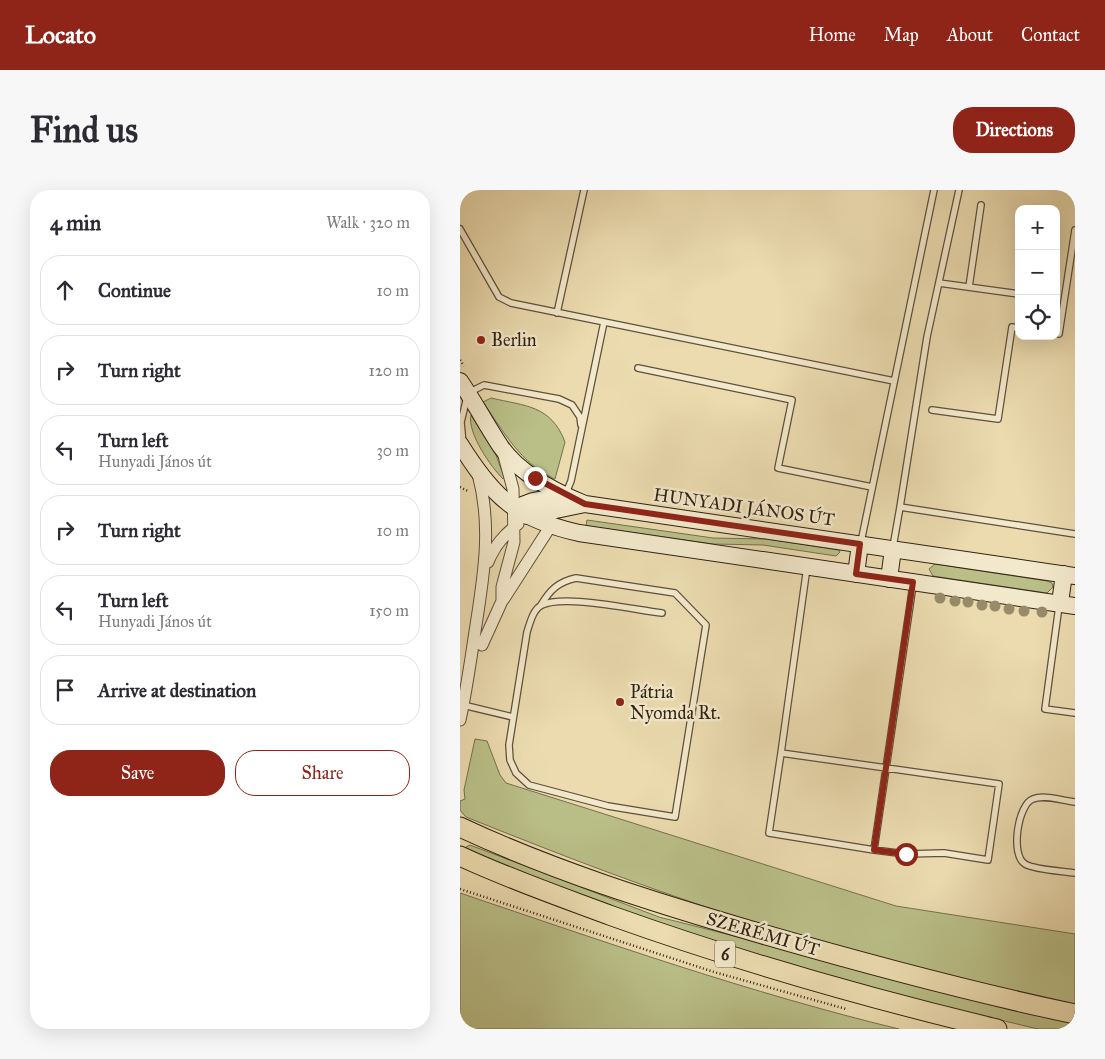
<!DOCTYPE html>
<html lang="en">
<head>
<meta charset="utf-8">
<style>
	:root { --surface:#fff; --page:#f7f7f7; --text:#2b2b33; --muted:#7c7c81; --line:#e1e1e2; --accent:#8f2418 }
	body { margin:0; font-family:"IM FELL Great Primer",serif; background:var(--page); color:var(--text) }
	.controls { position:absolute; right:15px; top:15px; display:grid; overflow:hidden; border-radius:10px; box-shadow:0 5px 20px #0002 }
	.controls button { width:45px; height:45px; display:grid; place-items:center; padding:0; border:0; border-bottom:1px solid var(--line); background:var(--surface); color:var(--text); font:25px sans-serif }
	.stop { position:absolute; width:15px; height:15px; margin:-11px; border:4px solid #8f2418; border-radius:50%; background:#fff }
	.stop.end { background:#8f2418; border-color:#fff; box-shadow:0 1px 5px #0008 }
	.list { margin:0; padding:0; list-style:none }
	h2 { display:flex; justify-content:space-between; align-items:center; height:65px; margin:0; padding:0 20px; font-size:21px }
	h2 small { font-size:16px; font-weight:400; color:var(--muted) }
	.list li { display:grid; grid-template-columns:32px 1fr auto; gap:15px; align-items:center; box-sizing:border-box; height:70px; margin:0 10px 10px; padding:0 10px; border:1px solid var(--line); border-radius:20px }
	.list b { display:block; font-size:19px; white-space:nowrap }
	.list p { margin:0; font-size:16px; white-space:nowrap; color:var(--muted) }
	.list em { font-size:16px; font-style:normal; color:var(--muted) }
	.actions { display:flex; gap:10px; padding:15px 20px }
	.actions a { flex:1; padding:11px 0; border:1px solid var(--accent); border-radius:20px; text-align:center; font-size:18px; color:var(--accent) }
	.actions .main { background:var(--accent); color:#fff }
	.icon { flex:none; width:28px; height:28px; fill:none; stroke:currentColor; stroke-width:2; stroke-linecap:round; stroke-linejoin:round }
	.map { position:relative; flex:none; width:615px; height:839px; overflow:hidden; border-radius:20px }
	header { display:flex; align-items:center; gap:30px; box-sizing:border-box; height:70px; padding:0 25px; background:var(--accent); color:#fff }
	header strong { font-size:24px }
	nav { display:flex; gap:28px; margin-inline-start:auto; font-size:18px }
	.intro { display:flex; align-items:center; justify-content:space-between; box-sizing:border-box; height:120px; padding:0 30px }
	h1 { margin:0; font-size:35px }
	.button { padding:12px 22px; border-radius:20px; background:var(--accent); color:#fff; font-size:18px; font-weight:700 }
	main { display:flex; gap:30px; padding:0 30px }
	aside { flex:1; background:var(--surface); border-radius:20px; box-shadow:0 5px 20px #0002 }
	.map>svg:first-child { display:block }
	.green { fill:#babf88; stroke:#75704e }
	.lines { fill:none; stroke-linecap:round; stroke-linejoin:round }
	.lane-casing { stroke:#5f503b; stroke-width:8 }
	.street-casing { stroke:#5f503b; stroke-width:13 }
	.secondary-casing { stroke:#302214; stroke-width:18 }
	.primary-casing { stroke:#302214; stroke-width:21 }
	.path { stroke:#302214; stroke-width:2.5; stroke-dasharray:1 2.5; stroke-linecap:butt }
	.lane { stroke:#f2e8cb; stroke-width:5.5 }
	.street { stroke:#f2e8cb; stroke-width:11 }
	.secondary { stroke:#f2e8cb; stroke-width:16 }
	.primary { stroke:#ebdbaf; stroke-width:19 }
	.tree { fill:#978b6a }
	.route { stroke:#8f2418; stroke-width:6 }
	.poi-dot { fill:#8f2418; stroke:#f2e8cb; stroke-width:2 }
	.labels { text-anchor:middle; stroke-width:5; stroke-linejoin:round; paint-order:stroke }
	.shield { fill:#f2e8cb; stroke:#6a5d4b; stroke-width:1 }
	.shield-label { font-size:16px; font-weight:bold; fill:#302214 }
	.poi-label { font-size:18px; fill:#302214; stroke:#f2e8cb; text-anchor:start }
	.street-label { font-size:18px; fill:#302214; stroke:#f2e8cb }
</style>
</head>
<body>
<header>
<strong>Locato</strong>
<nav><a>Home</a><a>Map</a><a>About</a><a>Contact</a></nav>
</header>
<div class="intro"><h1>Find us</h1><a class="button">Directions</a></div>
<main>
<aside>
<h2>4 min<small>Walk · 320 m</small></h2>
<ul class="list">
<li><svg class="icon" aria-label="ahead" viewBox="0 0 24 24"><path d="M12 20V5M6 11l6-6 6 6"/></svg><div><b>Continue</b></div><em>10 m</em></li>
<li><svg class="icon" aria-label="right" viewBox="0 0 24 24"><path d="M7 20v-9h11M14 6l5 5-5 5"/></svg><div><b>Turn right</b></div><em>120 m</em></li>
<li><svg class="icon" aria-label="left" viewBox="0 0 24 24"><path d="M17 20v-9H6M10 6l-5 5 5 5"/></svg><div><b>Turn left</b><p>Hunyadi János út</p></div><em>30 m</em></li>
<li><svg class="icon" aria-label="right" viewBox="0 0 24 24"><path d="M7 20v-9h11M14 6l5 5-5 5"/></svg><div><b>Turn right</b></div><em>10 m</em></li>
<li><svg class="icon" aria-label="left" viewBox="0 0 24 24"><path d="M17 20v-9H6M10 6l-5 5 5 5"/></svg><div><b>Turn left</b><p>Hunyadi János út</p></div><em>150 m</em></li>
<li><svg class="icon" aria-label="arrive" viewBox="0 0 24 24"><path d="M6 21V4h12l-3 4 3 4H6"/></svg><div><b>Arrive at destination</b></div></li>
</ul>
<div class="actions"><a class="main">Save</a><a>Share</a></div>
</aside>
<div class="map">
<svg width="615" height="839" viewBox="0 0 615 839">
	<rect width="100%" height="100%" fill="#ebdbaf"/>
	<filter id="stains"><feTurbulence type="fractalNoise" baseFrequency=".004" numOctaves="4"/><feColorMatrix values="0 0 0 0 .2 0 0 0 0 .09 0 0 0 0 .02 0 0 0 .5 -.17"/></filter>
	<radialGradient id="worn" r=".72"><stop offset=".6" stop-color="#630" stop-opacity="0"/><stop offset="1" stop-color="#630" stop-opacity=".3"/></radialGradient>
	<!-- green -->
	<path class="green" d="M31,208C65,216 91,215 105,252L95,289C61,274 43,241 23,212Z
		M11,225L36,265L44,287L43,289C31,277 7,243 11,225Z
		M127,330L253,348L307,349L379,360L380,362L376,366L303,355L253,354L126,336Z
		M475,374L587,391L592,393L593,397L587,403L473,386L469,379Z
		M15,549L27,551L40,585L46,593L436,716L615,744V815C504,792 394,764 286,730C191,700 98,664 6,627L0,620V611L5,609L4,600Z
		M10,655L199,727L615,832V839H578L423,802L258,753L116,704L6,660V657Z
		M0,703C145,752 290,803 439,839H0Z"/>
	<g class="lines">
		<defs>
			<path id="lane" d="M0,39L39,107L51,113L434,191
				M479,93L559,104
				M509,97L521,15
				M97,123L124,0
				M596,143L599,144L615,40
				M178,178L332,210L318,278L412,297
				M472,220L538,229L552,137L559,138
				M3,254L1,232L8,203L24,195L99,209L112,215L120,227L121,235
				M106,303L111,291L144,132
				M440,317L467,147L499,0
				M401,352L474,0
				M433,357L440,317L615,344
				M81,415C90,400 98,392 116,388L215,403L246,435L215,627L148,616L69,595L56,583L50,570L49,555L67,442C70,433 73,419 82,415C104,404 175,420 202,423
				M599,416L585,519L615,523
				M3,515L53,527
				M321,563L309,643L414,660L446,664L484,663L528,670L539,594L321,563L347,377
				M615,612C603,611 584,604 573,609C558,614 550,665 565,674C575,680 603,681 615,683
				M414,660L453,395"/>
			<path id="street" d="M28,372C35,355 44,345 58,334
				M43,410L90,337
				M22,455L42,411V397L54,352L53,299L43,262
				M0,530C7,498 11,467 16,435C24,384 32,335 18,284"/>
			<path id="secondary" d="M0,191C15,213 27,236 41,257C60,284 95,302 125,314L615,386
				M0,254C33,307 56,329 119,343L615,416
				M55,318L73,311L105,305
				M67,326L125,314
				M396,384L400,354
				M429,389L433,359
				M600,413L604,384"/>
			<path id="primary" d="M0,637C94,681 193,712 292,741C399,772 506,801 615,824
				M0,666C49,689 101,707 152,726C278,771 407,808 537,839"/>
		</defs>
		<!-- lane casing -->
		<use href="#lane" class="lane-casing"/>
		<!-- street casing -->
		<use href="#street" class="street-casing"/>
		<!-- secondary casing -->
		<use href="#secondary" class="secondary-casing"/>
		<!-- primary casing -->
		<use href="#primary" class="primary-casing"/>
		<!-- path -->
		<path class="path" d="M0,170L4,176
			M0,297L8,301
			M0,699L254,782L386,819"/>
		<!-- lane -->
		<use href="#lane" class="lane"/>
		<!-- street -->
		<use href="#street" class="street"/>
		<!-- secondary -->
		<use href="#secondary" class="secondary"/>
		<!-- primary -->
		<use href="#primary" class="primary"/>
	</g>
	<!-- trees -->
	<g class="tree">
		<circle cx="480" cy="408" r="5.5"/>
		<circle cx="495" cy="411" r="5.5"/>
		<circle cx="508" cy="412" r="5.5"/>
		<circle cx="522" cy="415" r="5.5"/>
		<circle cx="535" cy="416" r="5.5"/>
		<circle cx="549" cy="419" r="5.5"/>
		<circle cx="564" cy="421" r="5.5"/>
		<circle cx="582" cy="422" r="5.5"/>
	</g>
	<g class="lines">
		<!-- route -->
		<path class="route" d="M75,288L125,314L400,354L396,384L453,392L414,660L446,664"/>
	</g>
	<!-- markers -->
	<g class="poi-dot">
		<circle cx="21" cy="150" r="5"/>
		<circle cx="160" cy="512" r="5"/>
	</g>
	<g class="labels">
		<!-- shield labels -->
		<rect class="shield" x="255" y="750.5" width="20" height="27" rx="4"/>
		<g class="shield-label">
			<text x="265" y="770">6</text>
		</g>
		<!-- poi labels -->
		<g class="poi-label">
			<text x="31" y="156">Berlin</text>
			<text x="170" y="508">Pátria<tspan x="170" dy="21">Nyomda Rt.</tspan></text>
		</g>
		<!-- street labels -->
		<g class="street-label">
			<text transform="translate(284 317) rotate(8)" y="6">HUNYADI JÁNOS ÚT</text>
			<text transform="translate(303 744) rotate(16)" y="6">SZERÉMI ÚT</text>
		</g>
	</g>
	<rect width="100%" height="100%" filter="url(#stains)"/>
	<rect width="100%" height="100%" fill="url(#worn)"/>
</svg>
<div class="controls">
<button>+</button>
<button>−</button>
<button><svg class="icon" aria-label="locate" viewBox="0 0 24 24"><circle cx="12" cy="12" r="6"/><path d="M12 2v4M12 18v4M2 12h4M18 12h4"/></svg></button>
</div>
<div class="stop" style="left:446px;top:664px"></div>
<div class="stop end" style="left:75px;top:288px"></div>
</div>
</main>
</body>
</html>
